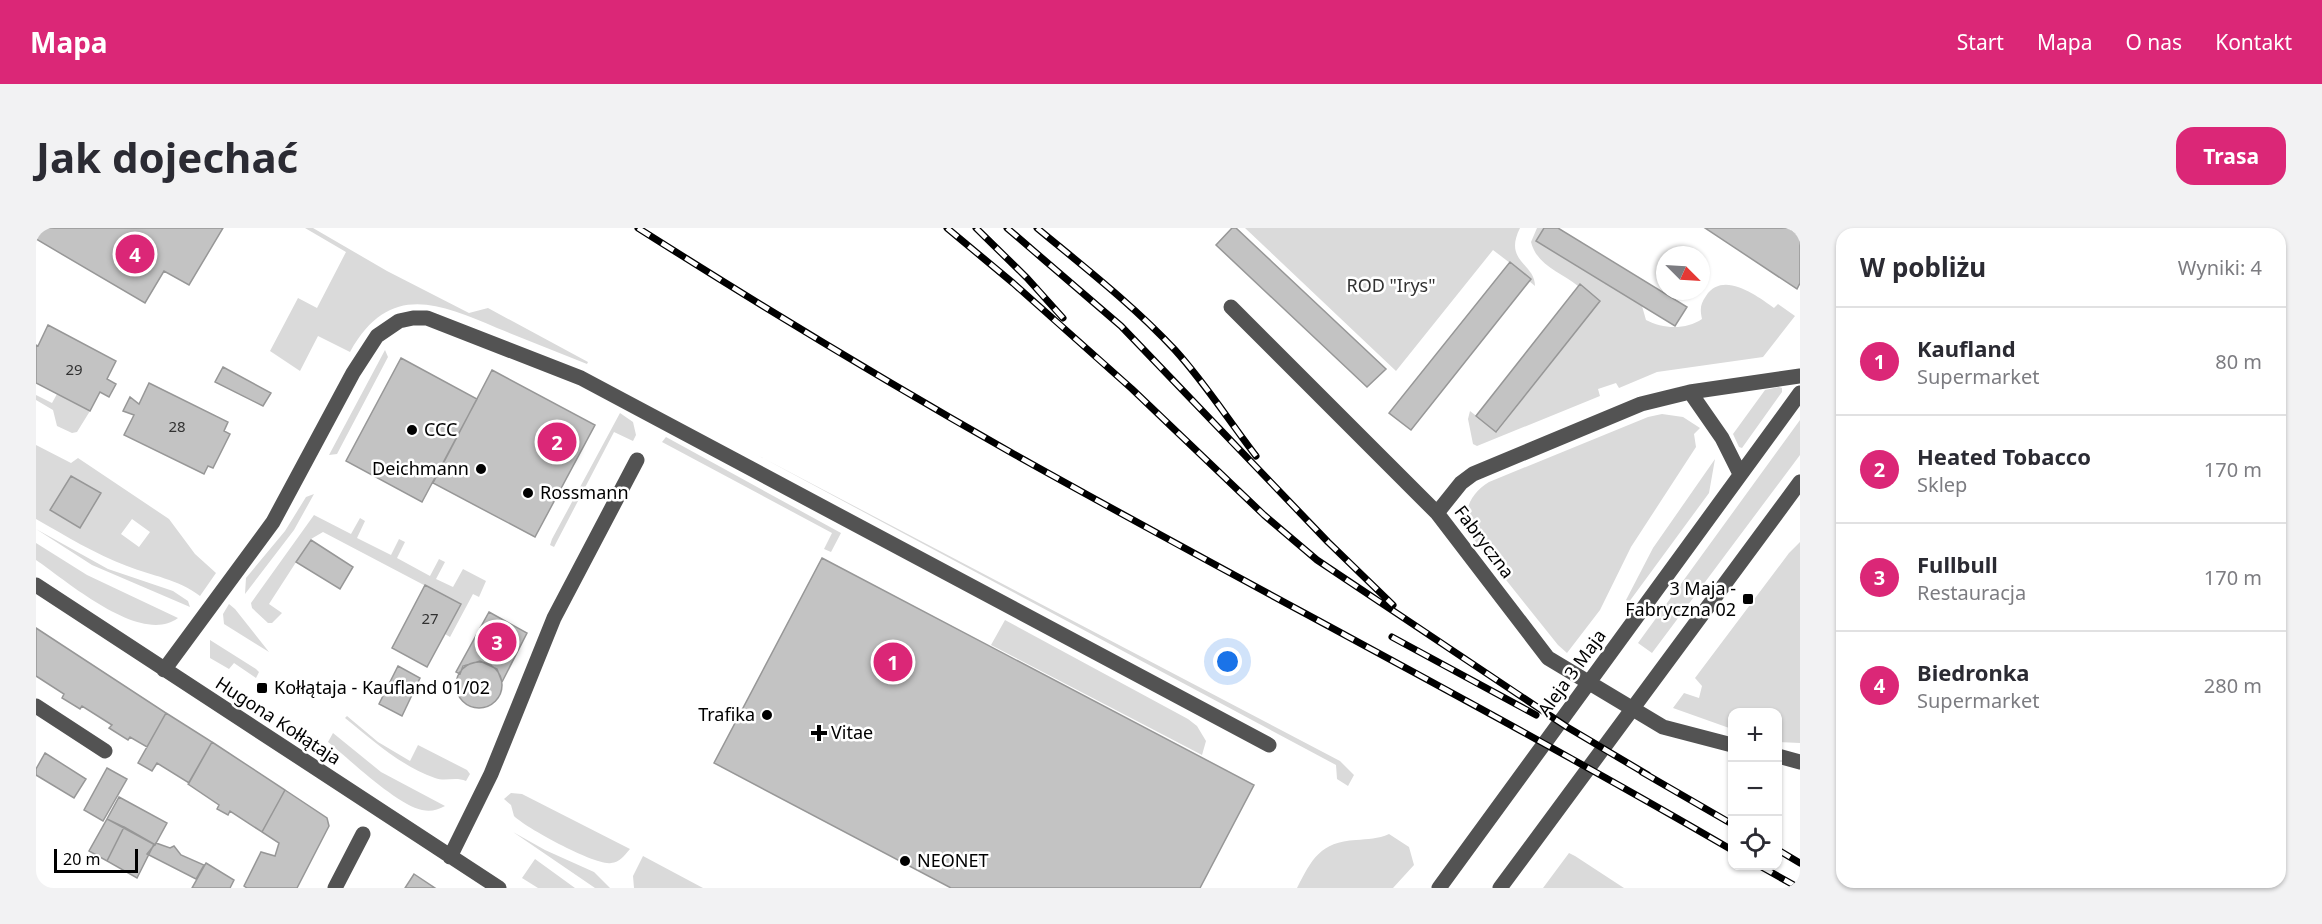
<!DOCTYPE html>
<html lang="pl">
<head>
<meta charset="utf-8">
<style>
	:root { --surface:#fff; --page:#f2f2f3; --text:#2b2b33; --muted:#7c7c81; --line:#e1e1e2; --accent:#db2777 }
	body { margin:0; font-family:"Noto Sans",sans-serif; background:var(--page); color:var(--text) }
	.controls { position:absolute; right:18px; bottom:18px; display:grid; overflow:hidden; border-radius:12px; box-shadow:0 2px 4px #0004 }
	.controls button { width:54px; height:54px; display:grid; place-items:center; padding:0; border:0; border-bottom:2px solid var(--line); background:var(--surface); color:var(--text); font:30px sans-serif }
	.compass { position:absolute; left:1620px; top:18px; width:54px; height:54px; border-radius:50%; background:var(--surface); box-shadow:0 2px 4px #0004; rotate:114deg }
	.scale { position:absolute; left:18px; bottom:15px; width:84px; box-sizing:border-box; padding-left:6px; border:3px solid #000; border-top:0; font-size:16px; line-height:21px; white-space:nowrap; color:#000; -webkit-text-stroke:4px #fff; paint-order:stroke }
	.you { position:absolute; left:1192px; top:434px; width:21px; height:21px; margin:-15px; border:4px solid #fff; border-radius:50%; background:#1a73e8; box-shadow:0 0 0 9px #1a73e833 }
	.badge { display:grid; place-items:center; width:39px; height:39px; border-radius:50%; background:var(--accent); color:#fff; font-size:20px; font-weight:700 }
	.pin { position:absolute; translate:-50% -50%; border:3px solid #fff; box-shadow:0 2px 6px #0006 }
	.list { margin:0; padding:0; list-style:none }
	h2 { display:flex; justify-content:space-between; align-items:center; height:78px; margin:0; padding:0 24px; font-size:26px }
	h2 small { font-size:20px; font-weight:400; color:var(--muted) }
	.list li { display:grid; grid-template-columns:39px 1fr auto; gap:18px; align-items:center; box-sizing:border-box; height:108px; padding:0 24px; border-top:2px solid var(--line) }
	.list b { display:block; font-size:22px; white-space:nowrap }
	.list p { margin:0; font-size:20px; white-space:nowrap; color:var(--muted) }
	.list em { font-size:20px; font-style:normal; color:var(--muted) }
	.icon { flex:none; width:33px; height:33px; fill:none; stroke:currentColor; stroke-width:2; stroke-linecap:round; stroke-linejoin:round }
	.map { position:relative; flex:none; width:1764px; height:660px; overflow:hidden; border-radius:18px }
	header { display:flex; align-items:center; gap:36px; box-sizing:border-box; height:84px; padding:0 30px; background:var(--accent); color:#fff }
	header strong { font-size:28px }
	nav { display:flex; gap:33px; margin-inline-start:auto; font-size:21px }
	.intro { display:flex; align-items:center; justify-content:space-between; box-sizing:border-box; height:144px; padding:0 36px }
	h1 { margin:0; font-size:42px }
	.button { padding:15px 27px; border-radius:18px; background:var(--accent); color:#fff; font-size:21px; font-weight:700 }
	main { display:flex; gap:36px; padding:0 36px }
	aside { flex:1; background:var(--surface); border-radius:18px; box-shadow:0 2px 4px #0004 }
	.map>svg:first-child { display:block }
	.green { fill:#dadada; fill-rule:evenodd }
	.building { fill:#c3c3c3; stroke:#979797; stroke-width:1.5 }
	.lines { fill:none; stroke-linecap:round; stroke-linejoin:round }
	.minor { stroke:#535353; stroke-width:15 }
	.rail-casing { stroke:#000; stroke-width:7 }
	.rail { stroke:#fff; stroke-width:4.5; stroke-dasharray:14; stroke-linecap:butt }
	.poi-dot { fill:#000; stroke:#fff; stroke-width:2 }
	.labels { text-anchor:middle; stroke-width:5; stroke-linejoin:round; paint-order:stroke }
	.number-label { font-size:15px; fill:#313131 }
	.park-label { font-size:18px; fill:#313131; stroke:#fff }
	.poi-label { font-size:18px; fill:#000; stroke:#fff; text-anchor:start }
	.street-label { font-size:18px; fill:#000; stroke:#fff }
</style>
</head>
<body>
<header>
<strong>Mapa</strong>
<nav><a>Start</a><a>Mapa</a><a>O nas</a><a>Kontakt</a></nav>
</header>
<div class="intro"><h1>Jak dojechać</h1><a class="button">Trasa</a></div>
<main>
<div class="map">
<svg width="1764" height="660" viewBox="0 0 1764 660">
	<rect width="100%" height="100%" fill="#fff"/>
	<!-- green -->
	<path class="green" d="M269,0H277L351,43L433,85L452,80L552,134L551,136C521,124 491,112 461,100C402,75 353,54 314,124L282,108L264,143L234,123L262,70L281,80L310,24Z
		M1209,0H1484C1467,34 1499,35 1499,58L1493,53L1495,51L1457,22L1360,143Z
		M1501,0H1508L1500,13L1606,78L1610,92C1627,101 1650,102 1666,91C1664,82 1664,76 1670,68C1687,42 1721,68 1738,80L1742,76L1759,88L1727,129L1621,144L1583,160L1580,155L1562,161L1564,168L1441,218L1437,216L1432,191L1434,183L1461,204L1564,73L1544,57L1542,58C1525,44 1501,38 1495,14Z
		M349,122L352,129L301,226L293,227Z
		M1743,159L1746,160V164L1706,220L1703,219L1697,206L1729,162Z
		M21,166L54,183L41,204L36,205L21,198L17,182L0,172V167L16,175Z
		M584,185L597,194L600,207L597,213L578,204L518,319L514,317L516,311Z
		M1626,186L1647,189L1664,200L1658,206L1660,219L1595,319L1564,382L1531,425L1522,417L1435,308C1425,286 1433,266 1453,254L1612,189Z
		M1764,192V227L1616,425L1602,415Z
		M630,209L805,305L795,324L788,321L796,305L626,214Z
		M0,217L35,235L42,230L133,291L159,326L180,345L164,368C142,351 116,348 91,338C59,326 30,308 0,291ZM35,248L65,265L44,300L15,282ZM96,291L114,304L103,319L85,306Z
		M723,228L1304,533L1318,547L1312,558L1301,551L1300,537Z
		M1679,231L1673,265L1593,374L1590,372L1617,320Z
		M278,266L258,302L209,366L210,350L249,303L270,269Z
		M278,287L315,306L324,290L329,293L321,310L355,327L363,311L369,314L361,330L394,348L403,331L409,334L400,351L417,359L427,341L450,353L443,369L437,366L414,409L409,406L424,376L287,304L275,311L233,376L246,385L236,395H232L216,380L215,375Z
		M0,301L72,341L137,363L152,373L154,379L56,337Z
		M1764,314V515L1742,514V484H1696V501L1637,480L1648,465L1663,470L1666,458L1659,450L1753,325Z
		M0,315L51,347L142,390C105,418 31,353 0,332Z
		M193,376L199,381L233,424L188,396L187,386Z
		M969,392L1152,491L1161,498L1170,513L1166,527L955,417Z
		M174,412L220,441L223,444L220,450L198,435L193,441L174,430Z
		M311,488L342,514L374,533L382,517L431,542L434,546L430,553C419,548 410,554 399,550C365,538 336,512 309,490Z
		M297,505L345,544L409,578C401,582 395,584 386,582C361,577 313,531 292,514Z
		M475,565L486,566L594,621C588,628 584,634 575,635C560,638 490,600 478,588L475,577L468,571Z
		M477,604L509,622L558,644L574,660H559Z
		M1353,606L1373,619L1378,637L1357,660H1261C1276,631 1284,614 1320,612C1332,611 1342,611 1353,606Z
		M1533,625L1539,628L1588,660H1507Z
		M607,628L667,660H598L597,648Z
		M499,631L539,660H502L486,650Z"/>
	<!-- building -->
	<path class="building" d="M0,0H187L153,57L128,43L109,75L0,11Z
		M1196,0H1200L1350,141L1331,159L1180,17Z
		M1508,0H1522L1651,79L1639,98L1500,13Z
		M1669,0H1753L1764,8V55L1761,61Z
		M1474,34L1495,51L1375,202L1353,185Z
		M1544,56L1564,73L1460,204L1440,188Z
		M12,97L80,133L71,151L80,156L73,169L64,164L54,183L0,155V117L2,118Z
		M365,130L441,171L386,274L310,233Z
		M187,139L235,165L227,178L179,154Z
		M456,142L559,197L499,309L397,255Z
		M113,155L192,194L188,203L194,206L177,240L172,238L168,246L88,207L98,187L87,183L94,169L103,176Z
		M35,248L65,265L44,300L14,282Z
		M275,312L317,339L304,361L260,334Z
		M786,330L1218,557L1164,660H915L678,535Z
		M389,357L425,376L391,439L356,420Z
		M453,384L491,405L466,454L461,441L444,433L427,438L424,446L420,444Z
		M0,400L130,485L111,519L94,509L92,512L73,500L76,497L46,478L44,481L26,470L28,466L0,448Z
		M420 457a23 23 0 1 1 46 0a23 23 0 1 1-46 0Z
		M362,438L384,450L366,488L343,476Z
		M130,485L176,514L153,555L121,535L116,543L102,535Z
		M176,514L249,562L226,604L194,583L192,587L181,581L183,577L152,556Z
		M9,525L50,551L38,570L0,547V541Z
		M71,540L91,551L67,593L48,582Z
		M249,562L291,590L293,598L261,660H211L208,658L225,624L239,628L243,615L226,604Z
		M83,569L131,595L119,617L71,591Z
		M71,591L88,599L71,633L53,623Z
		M88,599L118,616L101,650L71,633Z
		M120,615L134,620L138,618L145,627L168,637L160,651L111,626Z
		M170,635L198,652L194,660H156Z
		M378,646L399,660H369Z"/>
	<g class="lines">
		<!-- minor -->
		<path class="minor" d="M1195,79L1401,285
			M1654,164L1686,210L1704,246
			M0,357L463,660
			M128,442L237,294L317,145L341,108L363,93L377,90H391L545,150L1233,517
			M0,478L69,523
			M1696,517L1627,499L1512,430L1401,285L1425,255L1437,246L1605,176L1654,164L1764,148
			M1742,528L1764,534
			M414,629L455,546L518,390L601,232
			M299,660L327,606
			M1403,660L1764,165
			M1464,660L1764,254"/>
		<defs>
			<path id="rail" d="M602,0C725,78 849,153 976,225C1215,359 1459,484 1696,622
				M911,0L977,55L1096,161L1228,287L1281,332L1531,499L1612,547
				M940,0L991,50L1027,90
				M971,0L1085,98L1292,314L1357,377
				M1001,0C1048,39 1097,77 1139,122C1169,155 1193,193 1220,228
				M1356,409L1500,487
				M1606,544L1696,596
				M1742,622L1764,635
				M1724,638L1763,660"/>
		</defs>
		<!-- rail casing -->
		<use href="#rail" class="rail-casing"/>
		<!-- rail -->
		<use href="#rail" class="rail"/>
	</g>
	<!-- markers -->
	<g class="poi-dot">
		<circle cx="376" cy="202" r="6"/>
		<circle cx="445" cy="241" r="6"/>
		<circle cx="492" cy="265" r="6"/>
		<rect x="1706" y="365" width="12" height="12" rx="3"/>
		<rect x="220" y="454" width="12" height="12" rx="3"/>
		<circle cx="731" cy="487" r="6"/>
		<path d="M780 496h6v6h6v6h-6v6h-6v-6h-6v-6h6z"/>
		<circle cx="869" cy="633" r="6"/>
	</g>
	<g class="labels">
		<!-- number labels -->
		<g class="number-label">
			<text x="38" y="147">29</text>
			<text x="141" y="204">28</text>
			<text x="394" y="396">27</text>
		</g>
		<!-- park labels -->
		<g class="park-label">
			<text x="1355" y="64">ROD "Irys"</text>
		</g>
		<!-- poi labels -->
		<g class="poi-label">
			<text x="388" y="208">CCC</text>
			<text x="433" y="247" text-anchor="end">Deichmann</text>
			<text x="504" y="271">Rossmann</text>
			<text x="1700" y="367" text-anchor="end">3 Maja -<tspan x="1700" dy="21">Fabryczna 02</tspan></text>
			<text x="238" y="466">Kołłątaja - Kaufland 01/02</text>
			<text x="719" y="493" text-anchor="end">Trafika</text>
			<text x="795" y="511">Vitae</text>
			<text x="881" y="639">NEONET</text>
		</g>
		<!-- street labels -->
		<g class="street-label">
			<text transform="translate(1448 314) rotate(53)" y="6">Fabryczna</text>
			<text transform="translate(1536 445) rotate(-54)" y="6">Aleja 3 Maja</text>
			<text transform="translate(242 493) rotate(33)" y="6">Hugona Kołłątaja</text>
		</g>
	</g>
</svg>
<div class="controls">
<button>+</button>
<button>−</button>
<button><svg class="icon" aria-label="locate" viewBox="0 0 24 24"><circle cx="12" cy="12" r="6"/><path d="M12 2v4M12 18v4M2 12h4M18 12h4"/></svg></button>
</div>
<svg class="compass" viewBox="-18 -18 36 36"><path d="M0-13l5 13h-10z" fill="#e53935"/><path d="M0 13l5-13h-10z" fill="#7c7c81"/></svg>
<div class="scale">20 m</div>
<div class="you"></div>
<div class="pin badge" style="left:857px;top:434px">1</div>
<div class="pin badge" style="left:521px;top:214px">2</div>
<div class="pin badge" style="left:461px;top:414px">3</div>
<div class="pin badge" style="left:99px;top:26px">4</div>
</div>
<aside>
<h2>W pobliżu<small>Wyniki: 4</small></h2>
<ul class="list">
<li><span class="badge">1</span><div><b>Kaufland</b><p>Supermarket</p></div><em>80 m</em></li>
<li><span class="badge">2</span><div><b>Heated Tobacco</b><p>Sklep</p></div><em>170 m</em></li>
<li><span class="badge">3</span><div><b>Fullbull</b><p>Restauracja</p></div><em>170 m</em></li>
<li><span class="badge">4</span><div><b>Biedronka</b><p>Supermarket</p></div><em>280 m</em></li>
</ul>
</aside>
</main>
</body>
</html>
